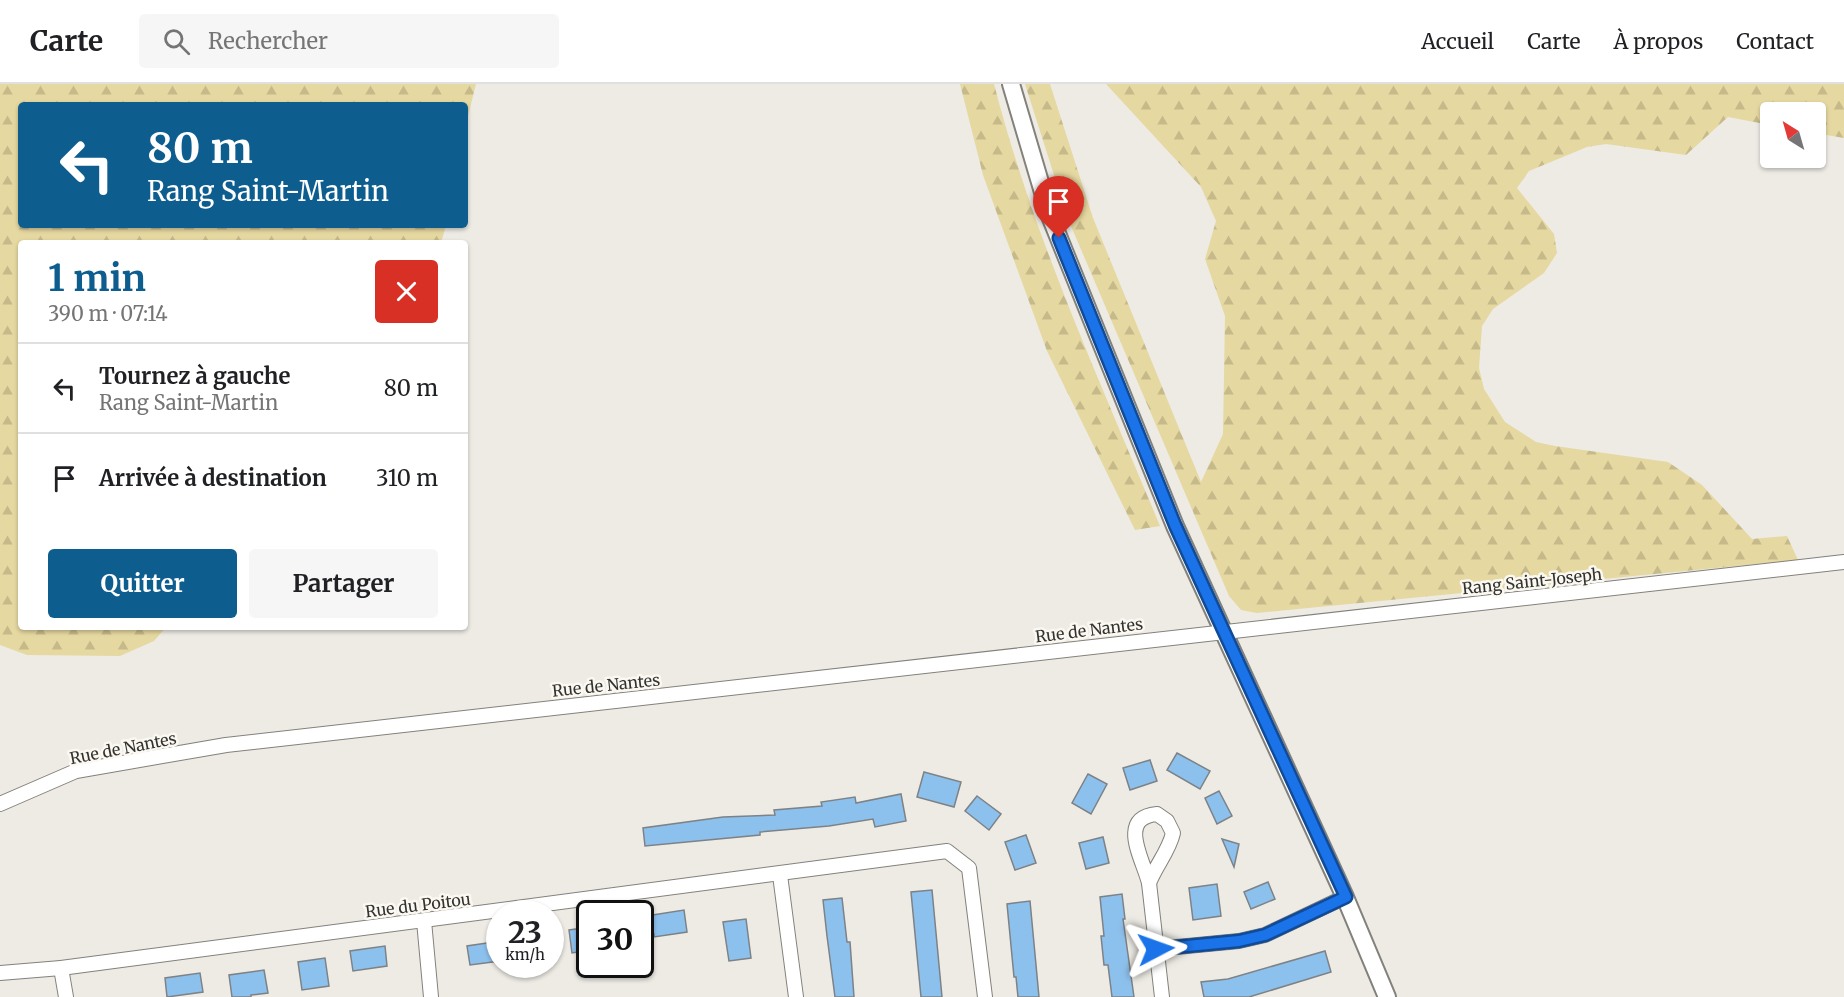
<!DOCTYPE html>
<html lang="fr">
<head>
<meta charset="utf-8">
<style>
	:root { --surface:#fff; --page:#f6f6f6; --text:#202124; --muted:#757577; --line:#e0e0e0; --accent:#0d5d8f }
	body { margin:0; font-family:Merriweather,serif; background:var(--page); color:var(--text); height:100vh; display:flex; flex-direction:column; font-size:22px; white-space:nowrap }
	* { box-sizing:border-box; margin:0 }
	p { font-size:20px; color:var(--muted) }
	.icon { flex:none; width:33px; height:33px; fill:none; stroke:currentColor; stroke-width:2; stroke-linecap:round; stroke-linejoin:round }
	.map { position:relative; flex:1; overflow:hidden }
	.sheet { position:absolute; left:18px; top:156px; width:450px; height:390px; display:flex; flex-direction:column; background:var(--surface); border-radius:6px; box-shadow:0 2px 4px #0004 }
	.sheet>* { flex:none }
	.top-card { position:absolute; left:18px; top:18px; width:450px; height:126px; border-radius:6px; box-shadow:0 2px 4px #0004; background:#0d5d8f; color:#fff; overflow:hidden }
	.needle { width:39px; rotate:323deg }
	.fabs { position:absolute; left:1760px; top:18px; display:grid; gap:12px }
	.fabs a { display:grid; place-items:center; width:66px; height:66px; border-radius:6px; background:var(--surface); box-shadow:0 2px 4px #0004; font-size:30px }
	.speed { position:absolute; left:486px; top:816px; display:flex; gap:12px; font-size:30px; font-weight:700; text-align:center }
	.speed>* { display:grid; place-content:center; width:78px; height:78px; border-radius:50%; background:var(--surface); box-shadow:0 2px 4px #0004; line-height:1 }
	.speed small { font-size:15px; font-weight:400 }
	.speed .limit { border:3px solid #111; border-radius:9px; background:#fff; color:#111 }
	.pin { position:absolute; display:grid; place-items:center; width:51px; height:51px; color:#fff; margin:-62px -26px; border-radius:50% 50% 50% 0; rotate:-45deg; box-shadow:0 0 6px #0007 }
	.pin .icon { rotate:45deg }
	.me { position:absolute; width:66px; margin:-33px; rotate:86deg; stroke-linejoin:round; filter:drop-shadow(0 0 4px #0008) }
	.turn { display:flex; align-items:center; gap:21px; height:126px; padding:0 30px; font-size:27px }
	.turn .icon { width:78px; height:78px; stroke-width:2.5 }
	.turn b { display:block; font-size:42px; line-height:51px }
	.round { display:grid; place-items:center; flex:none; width:63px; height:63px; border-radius:6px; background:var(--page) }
	.summary { display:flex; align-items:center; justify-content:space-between; height:102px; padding:0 30px }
	h1 { font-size:36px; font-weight:700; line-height:45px; color:var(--accent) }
	.button { display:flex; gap:12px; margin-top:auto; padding:12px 30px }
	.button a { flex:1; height:69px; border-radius:6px; background:var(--accent); color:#fff; font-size:24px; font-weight:700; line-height:69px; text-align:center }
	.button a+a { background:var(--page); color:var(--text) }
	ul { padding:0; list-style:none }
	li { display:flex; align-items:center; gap:18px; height:90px; padding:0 30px; border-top:2px solid var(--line) }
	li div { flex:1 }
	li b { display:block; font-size:22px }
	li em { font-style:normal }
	header { display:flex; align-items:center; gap:36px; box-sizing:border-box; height:84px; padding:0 30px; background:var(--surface); border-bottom:2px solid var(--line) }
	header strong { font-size:28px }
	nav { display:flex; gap:33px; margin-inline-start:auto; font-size:21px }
	.search { width:420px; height:54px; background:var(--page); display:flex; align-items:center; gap:15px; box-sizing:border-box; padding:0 21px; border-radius:6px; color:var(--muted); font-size:22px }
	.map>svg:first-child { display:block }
	.forest { fill:url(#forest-firs) }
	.building { fill:#8dc1ed; stroke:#7d8287; stroke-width:1.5 }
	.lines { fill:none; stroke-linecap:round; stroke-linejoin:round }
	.minor-casing { stroke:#83817b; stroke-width:16 }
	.tertiary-casing { stroke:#83817b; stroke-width:20 }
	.minor { stroke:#fff; stroke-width:14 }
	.tertiary { stroke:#fff; stroke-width:16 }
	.route-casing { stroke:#114b97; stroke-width:15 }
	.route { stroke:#1a73e8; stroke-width:10 }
	.labels { text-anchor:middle; stroke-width:5; stroke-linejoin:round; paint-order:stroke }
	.street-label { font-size:16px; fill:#32322f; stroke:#faf8f1 }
</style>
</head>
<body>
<header>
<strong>Carte</strong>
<div class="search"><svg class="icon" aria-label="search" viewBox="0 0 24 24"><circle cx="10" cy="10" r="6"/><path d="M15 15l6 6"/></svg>Rechercher</div>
<nav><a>Accueil</a><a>Carte</a><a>À propos</a><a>Contact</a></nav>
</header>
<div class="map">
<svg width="1844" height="913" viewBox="0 0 1844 913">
	<defs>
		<pattern id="forest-firs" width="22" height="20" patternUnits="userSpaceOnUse" patternTransform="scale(1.5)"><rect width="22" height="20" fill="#e6d8a1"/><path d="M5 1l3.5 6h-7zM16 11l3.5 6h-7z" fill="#c6ba8b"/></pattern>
	</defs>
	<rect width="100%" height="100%" fill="#edebe4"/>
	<g class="forest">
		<polygon points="0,0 476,0 465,44 465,21 21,21 21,141 446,141 441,159 21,159 21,543 166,543 154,557 120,572 27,571 0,561"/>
		<path d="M 960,0 L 994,0 C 1033,152 1100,297 1160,442 L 1135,446 L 1047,267 L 983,91 Z"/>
		<polygon points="1025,0 1050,0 1093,134 1201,398 1223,350 1225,232 1205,175 1216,137 1201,103 1106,0 1844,0 1844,54 1815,49 1815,28 1770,28 1770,41 1728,33 1686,71 1606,60 1587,63 1529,87 1517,104 1554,150 1557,169 1544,189 1493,225 1482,242 1479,284 1484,305 1505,338 1536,358 1555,362 1668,378 1702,401 1752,455 1787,452 1798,476 1257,529 1241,526 1229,512 1068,135"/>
	</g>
	<g class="building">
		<polygon points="1177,669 1210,687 1200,705 1167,686"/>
		<polygon points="1150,676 1157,697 1130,706 1123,684"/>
		<polygon points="924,688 961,698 954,723 917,713"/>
		<polygon points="1088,690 1107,700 1091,730 1072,719"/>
		<polygon points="1219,707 1232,732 1217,740 1205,714"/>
		<polygon points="901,710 906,737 875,743 873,735 829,742 760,748 760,751 645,762 643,744 723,733 775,731 774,726 822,722 821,718 855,713 856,719"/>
		<polygon points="977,712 1001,730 989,746 965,727"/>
		<polygon points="1026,751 1036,779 1015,786 1005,758"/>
		<polygon points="1103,753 1109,779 1086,785 1079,759"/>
		<polygon points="1222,755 1239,760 1234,783"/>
		<polygon points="1268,798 1275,815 1251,825 1244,808"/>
		<polygon points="1217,800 1221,832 1193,836 1189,804"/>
		<polygon points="932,806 942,913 921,913 911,808"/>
		<polygon points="1122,810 1125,835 1123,835 1134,913 1112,913 1108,881 1104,881 1101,852 1104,852 1100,813"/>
		<polygon points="842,814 847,858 850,858 854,913 835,913 827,852 823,816"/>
		<polygon points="1030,817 1039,913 1018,913 1016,893 1014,893 1007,820"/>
		<polygon points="684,826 687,848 654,853 654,850 640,852 640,833"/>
		<polygon points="746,835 751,874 729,877 723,838"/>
		<polygon points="590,843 590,866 572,869 569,846"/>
		<polygon points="500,857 500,877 470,881 467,862"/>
		<polygon points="385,862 387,882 353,887 350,867"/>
		<polygon points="1325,867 1331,888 1249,913 1204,913 1201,898 1228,895"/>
		<polygon points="325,874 329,902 302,906 298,878"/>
		<polygon points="264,886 268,909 251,911 251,913 232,913 229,891"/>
		<polygon points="200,889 203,908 167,913 165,894"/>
	</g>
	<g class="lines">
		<defs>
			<g id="minor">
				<polyline points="0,720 76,687 226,661 1844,478"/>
				<path d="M 1157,730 L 1167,737 L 1173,749 C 1169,767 1156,781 1149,799 C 1143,775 1117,734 1157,730 Z"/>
				<polyline points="780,791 796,913"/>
				<polyline points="1149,799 1162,913"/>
				<polyline points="424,837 431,913"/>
				<polyline points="1156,865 1239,857 1265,851 1345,813"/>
				<polyline points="61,884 66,913"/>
				<polyline points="0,889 61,884 947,767 969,784 985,913"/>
			</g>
			<polyline id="tertiary" points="1011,0 1050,132 1175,442 1345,813 1387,913"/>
		</defs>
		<use href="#minor" class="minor-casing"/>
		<use href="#tertiary" class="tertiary-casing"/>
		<use href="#minor" class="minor"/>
		<use href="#tertiary" class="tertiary"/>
	</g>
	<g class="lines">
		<defs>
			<polyline id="route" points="1059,154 1175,441 1346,813 1265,851 1239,857 1156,865"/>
		</defs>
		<use href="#route" class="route-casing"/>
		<use href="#route" class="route"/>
	</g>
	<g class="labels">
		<g class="street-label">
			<text transform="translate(1532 497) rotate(-6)" y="6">Rang Saint-Joseph</text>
			<text transform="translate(1089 546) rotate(-7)" y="6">Rue de Nantes</text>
			<text transform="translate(606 601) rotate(-6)" y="6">Rue de Nantes</text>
			<text transform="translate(123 664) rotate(-11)" y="6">Rue de Nantes</text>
			<text transform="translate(418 821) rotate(-7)" y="6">Rue du Poitou</text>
		</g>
	</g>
</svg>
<div class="fabs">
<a><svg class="needle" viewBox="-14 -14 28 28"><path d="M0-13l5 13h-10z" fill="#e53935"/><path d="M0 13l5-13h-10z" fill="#757577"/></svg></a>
</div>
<div class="speed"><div>23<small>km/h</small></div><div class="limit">30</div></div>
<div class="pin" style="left:1059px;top:154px;background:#d93025"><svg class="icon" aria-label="arrive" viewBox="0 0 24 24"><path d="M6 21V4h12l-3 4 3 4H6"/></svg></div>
<svg class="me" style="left:1156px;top:865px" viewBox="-20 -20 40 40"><path d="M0-17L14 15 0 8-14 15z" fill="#1a73e8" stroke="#fff" stroke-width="4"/></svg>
<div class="top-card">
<div class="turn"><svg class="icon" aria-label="left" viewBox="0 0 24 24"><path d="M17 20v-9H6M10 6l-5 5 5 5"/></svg><div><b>80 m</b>Rang Saint-Martin</div></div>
</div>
<section class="sheet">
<div class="summary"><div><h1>1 min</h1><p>390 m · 07:14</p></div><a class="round" style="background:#d93025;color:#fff"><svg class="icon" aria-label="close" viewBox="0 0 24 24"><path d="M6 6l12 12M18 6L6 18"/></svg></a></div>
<ul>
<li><svg class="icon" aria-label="left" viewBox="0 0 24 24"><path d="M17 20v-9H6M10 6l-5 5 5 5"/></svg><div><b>Tournez à gauche</b><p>Rang Saint-Martin</p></div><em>80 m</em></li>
<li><svg class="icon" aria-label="arrive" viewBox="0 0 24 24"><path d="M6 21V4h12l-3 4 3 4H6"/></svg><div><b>Arrivée à destination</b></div><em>310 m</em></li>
</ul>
<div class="button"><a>Quitter</a><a>Partager</a></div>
</section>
</div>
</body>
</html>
